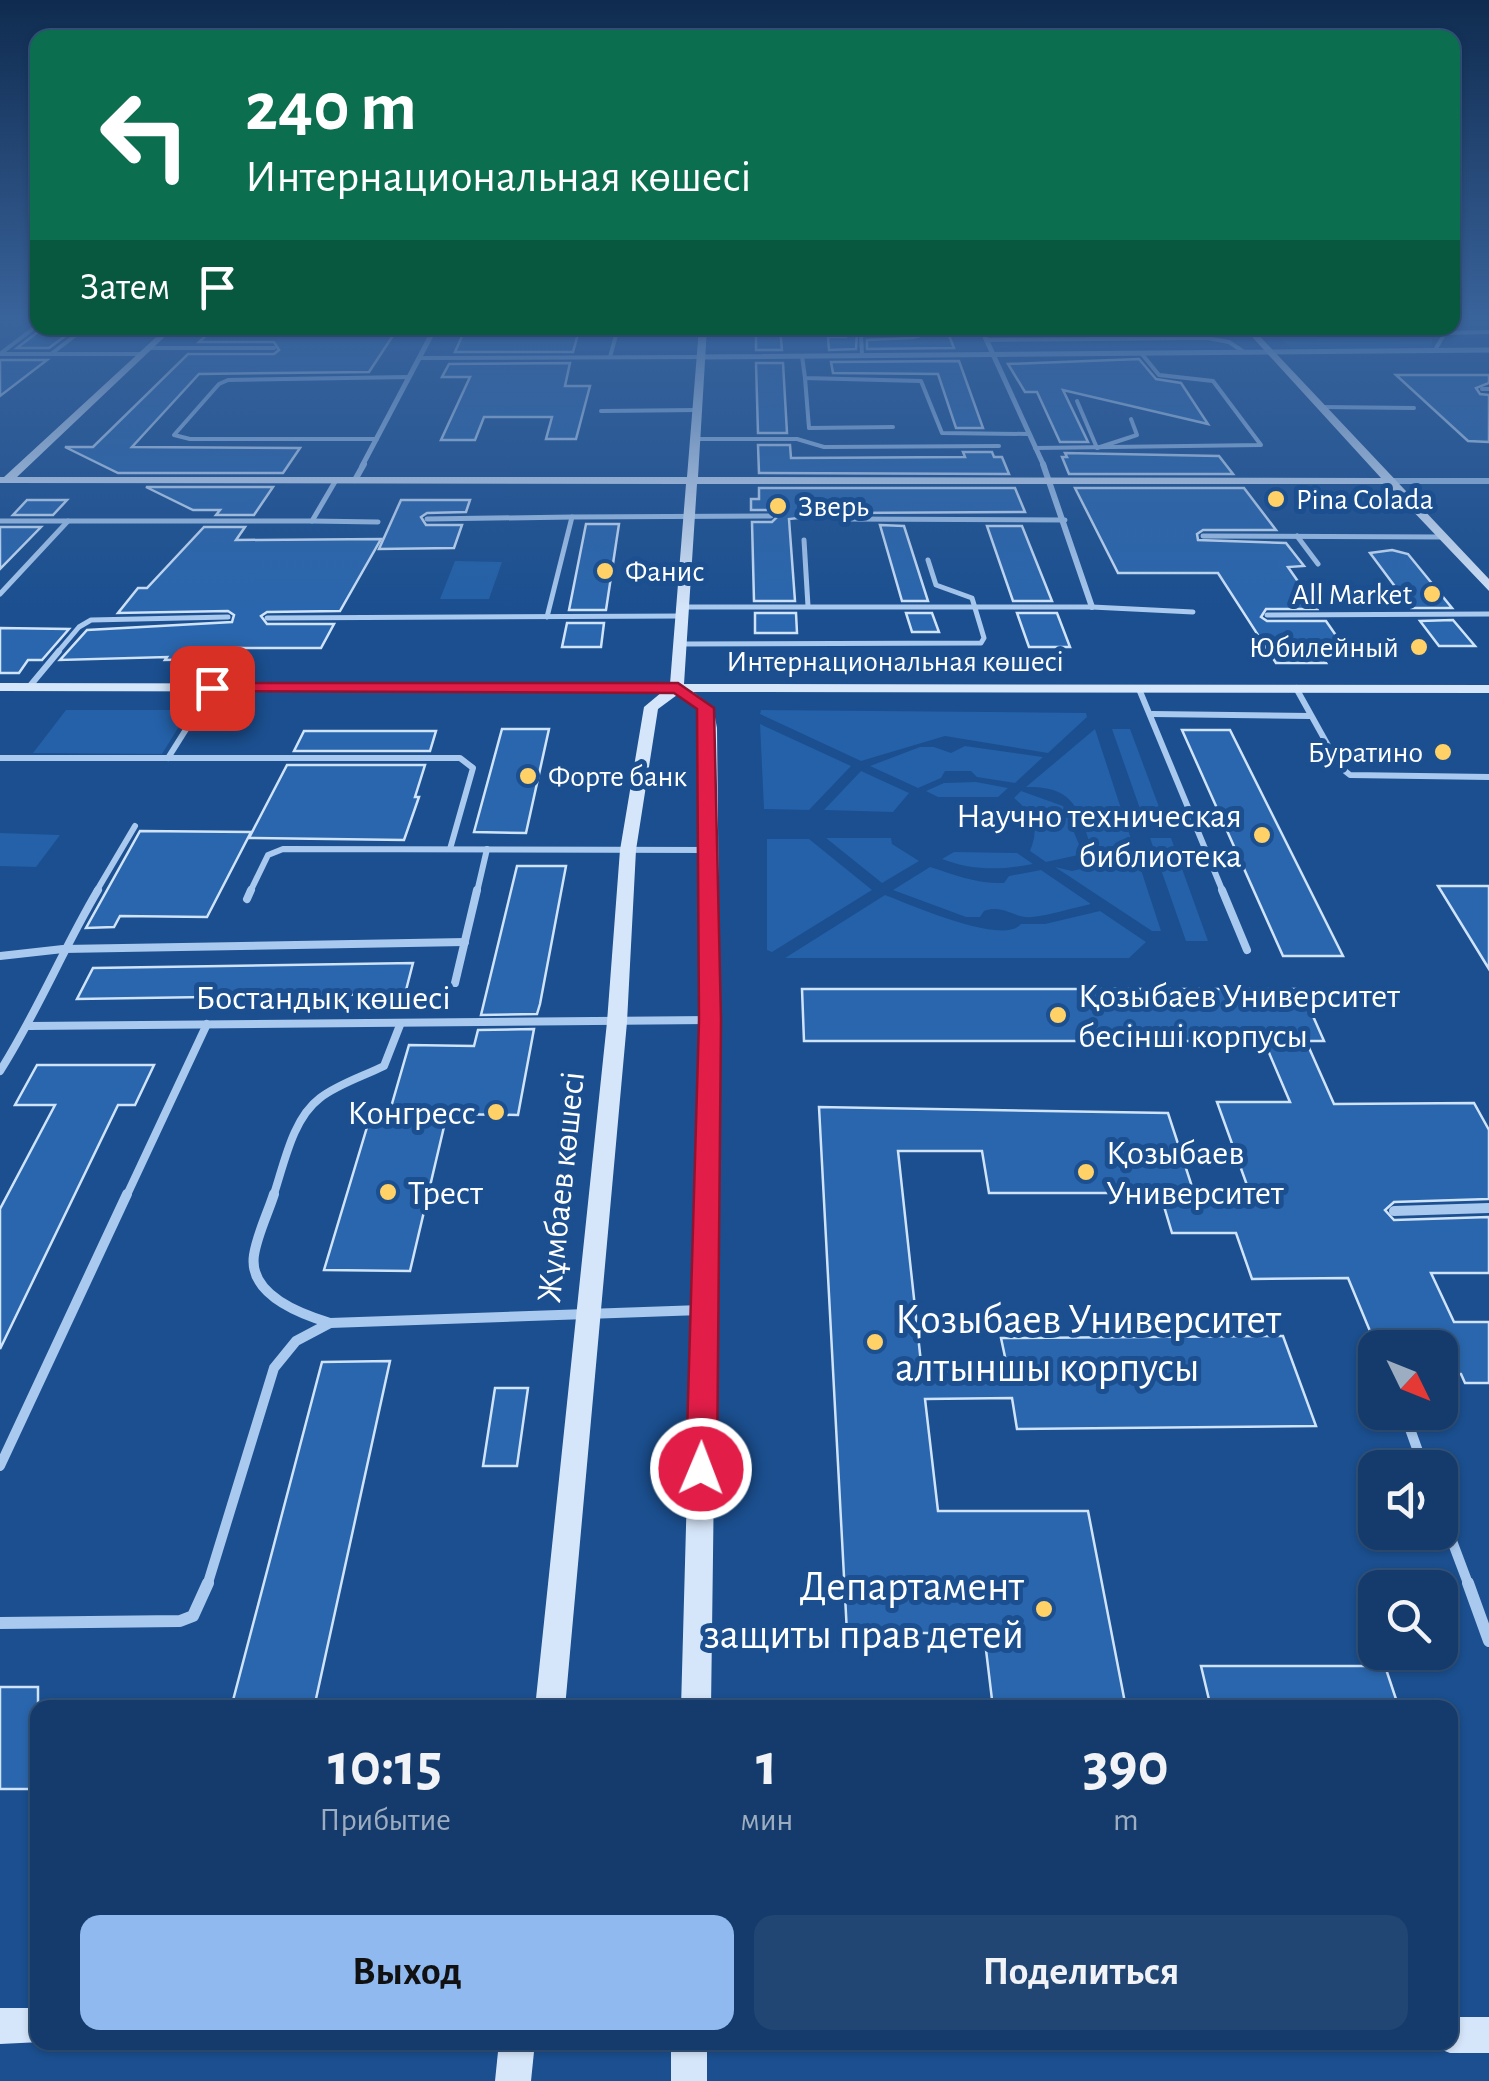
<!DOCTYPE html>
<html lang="ru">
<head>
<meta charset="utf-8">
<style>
	:root { --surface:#143b6b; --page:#214673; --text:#f1f3f6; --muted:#9dadc1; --line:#33557e; --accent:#90b9f0 }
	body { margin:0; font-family:"Alegreya Sans",sans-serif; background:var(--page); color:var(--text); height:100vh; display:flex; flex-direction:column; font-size:38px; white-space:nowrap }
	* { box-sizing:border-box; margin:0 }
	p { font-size:32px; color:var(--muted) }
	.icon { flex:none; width:55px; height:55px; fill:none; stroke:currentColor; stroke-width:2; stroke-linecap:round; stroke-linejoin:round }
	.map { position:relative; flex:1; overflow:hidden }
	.sheet { position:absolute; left:30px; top:1700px; width:1428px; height:350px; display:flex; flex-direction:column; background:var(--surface); border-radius:20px; box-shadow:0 2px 8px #0004,0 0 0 2px var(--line) }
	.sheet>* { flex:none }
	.banner { position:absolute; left:30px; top:30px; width:1430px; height:305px; border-radius:20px; box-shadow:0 2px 8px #0004,0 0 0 2px var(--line); background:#0b6e4f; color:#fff; overflow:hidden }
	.needle { width:65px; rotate:133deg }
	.fabs { position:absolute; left:1358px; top:1330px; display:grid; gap:20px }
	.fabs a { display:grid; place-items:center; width:100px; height:100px; border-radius:20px; background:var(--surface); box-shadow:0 2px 8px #0004,0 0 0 2px var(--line); font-size:50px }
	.pin { position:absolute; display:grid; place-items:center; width:85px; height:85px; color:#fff; margin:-42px; border-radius:20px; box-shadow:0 5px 15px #0006 }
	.me { position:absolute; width:110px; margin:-55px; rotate:1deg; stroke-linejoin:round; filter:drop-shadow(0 0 8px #0008) }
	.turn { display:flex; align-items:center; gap:35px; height:210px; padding:0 50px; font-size:45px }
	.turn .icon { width:130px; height:130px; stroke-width:2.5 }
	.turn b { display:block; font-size:70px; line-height:85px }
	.then { display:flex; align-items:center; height:95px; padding:0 50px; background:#0003; gap:20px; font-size:38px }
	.eta { display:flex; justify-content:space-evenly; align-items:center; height:170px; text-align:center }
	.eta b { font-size:60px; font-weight:700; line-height:70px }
	.cta { display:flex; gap:20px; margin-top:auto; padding:20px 50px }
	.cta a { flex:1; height:115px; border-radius:20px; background:var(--accent); color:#111; font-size:40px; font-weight:700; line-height:115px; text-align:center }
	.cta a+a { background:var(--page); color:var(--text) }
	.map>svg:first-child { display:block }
	.green { fill:#2461a8 }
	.building { fill:#2a66ad; stroke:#cfe3fa; stroke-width:2.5 }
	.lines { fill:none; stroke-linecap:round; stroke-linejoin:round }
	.lane-far5 { stroke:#a9c9ee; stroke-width:4 }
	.lane-far4 { stroke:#a9c9ee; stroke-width:5 }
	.lane-far3 { stroke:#a9c9ee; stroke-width:6 }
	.lane-far2 { stroke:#a9c9ee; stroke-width:8 }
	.lane-far1 { stroke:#a9c9ee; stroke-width:10 }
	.lane { stroke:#a9c9ee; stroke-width:12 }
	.street-far1 { stroke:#a9c9ee; stroke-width:5 }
	.street { stroke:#a9c9ee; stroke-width:6 }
	.secondary { fill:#d6e6fa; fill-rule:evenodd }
	.route { fill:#e11d48; stroke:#92132f; stroke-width:2.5 }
	.poi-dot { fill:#ffd166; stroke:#1b4f8f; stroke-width:4 }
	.labels { text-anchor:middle; stroke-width:10; stroke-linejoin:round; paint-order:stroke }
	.far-poi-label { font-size:30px; fill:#fff; stroke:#1b4f8f; text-anchor:start }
	.far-street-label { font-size:30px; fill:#fff; stroke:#1b4f8f }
	.poi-label { font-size:35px; fill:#fff; stroke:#1b4f8f; text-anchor:start }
	.street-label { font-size:35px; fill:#fff; stroke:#1b4f8f }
	.near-poi-label { font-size:42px; fill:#fff; stroke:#1b4f8f; text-anchor:start }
</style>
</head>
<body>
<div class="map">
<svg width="1489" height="2081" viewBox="0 0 1489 2081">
	<rect width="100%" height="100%" fill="#1b4f8f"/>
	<g class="green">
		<polygon points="1395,328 1423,328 1433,335 1431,348 1293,350 1274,332 1310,332 1316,338 1406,338"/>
		<polygon points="455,561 502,562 489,599 440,599"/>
		<polygon points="66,710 189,710 162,754 33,753"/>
		<polygon points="761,710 1086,713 1087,717 1048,753 945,736 861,761 760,714"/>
		<polygon points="760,724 851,766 809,810 764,809"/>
		<path d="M 1095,729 L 1161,931 L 1152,931 L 1055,867 L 1072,871 L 1089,867 L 1095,858 C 1079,814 1079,786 1026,787 Z"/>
		<polygon points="1112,729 1130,729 1165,823 1145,823"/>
		<polygon points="965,746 1043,757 1015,783 977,777 971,771 945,771 941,778 918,788 870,766 920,747 934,747 951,753"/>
		<polygon points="861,771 909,793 893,812 824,810"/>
		<polygon points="976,782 1008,788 998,797 938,797 926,791 944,783"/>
		<path d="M 1021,791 L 1063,806 L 1083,854 L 1046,862 L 1030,851 C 1040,827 1033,814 1014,798 Z"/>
		<polygon points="0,833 60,835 36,867 0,866"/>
		<polygon points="826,838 891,838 892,844 919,861 882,883"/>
		<polygon points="1150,838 1171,838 1208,941 1186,941"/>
		<polygon points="767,839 809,839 872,890 772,952 767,950"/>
		<path d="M 954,852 L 1017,853 L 1033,864 C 1001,870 973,871 942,859 Z"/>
		<path d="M 930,867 C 955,875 978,884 1004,883 L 1009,876 L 1041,870 L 1091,904 C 1072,908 1052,915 1032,917 C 1014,919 1004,904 984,911 L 980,917 L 966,917 L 893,890 Z"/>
		<path d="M 885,895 C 912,905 1003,946 1021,924 L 1045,924 L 1100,911 L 1146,942 L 1129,958 L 785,958 Z"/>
	</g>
	<g class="building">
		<polygon points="43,328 76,328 49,348 17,348"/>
		<polygon points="214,328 398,328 369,372 199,374 132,447 300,448 283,473 118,473 65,447 93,447 188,354 274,354 279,350 274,342 199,342"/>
		<polygon points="756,328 780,328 782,350 756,350"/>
		<polygon points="845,328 871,328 871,329 857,332 856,349 829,350 828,337 846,337"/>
		<polygon points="922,328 946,328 954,348 867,349 867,340 912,338 924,335"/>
		<polygon points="463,334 578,334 573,352 455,352"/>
		<polygon points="1139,359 1156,379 1181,383 1208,424 1063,390 1088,442 1060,442 1037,392 1025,392 1008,364"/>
		<polygon points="0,360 47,360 0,396"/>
		<polygon points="959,361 983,428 956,428 938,374 833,373 831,362"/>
		<polygon points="570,363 565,386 590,386 576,439 546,439 552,417 484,417 475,440 441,440 470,377 442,377 449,364"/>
		<polygon points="756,363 783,363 787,433 758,433"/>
		<polygon points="1396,375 1489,375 1489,383 1476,388 1480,394 1489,395 1489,442 1468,441"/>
		<polygon points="758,445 790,445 791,458 965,457 963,452 992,452 994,457 1002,457 1009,474 759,473"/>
		<polygon points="1065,453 1219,456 1233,474 1069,474 1062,457 1067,457"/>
		<polygon points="146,487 273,487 254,515 216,515 220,510 193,510"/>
		<polygon points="759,488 1015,488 1025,512 844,513 789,519 795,601 754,601 752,522 772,522 777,517 773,510 751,510 751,499 759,499"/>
		<polygon points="1075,488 1244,488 1276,530 1203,530 1197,534 1198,540 1286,543 1304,566 1288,567 1317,609 1266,609 1261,617 1267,621 1326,621 1344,647 1316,647 1326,663 1276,663 1218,573 1118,573"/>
		<polygon points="27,500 67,500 53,515 13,515"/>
		<polygon points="401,500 470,500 466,512 427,513 421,517 426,525 462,525 454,548 379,549"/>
		<polygon points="586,524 619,524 606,610 569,610"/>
		<polygon points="880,525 904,526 928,601 902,601"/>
		<polygon points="987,526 1022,526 1052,601 1013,601"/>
		<polygon points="0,527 41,527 0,569"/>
		<polygon points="204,527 245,527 236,540 381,539 340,611 267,612 261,616 267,624 334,624 321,648 212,648 206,659 165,660 167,657 60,660 87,630 232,622 234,615 228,611 118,613 138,588 147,588"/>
		<polygon points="1392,550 1408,554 1452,608 1411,608 1370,553"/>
		<polygon points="755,613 796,613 797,633 755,633"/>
		<polygon points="906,613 932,613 939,632 912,632"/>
		<polygon points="1017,613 1057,613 1070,647 1029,647"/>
		<polygon points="1453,620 1475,646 1439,646 1420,621"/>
		<polygon points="567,623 604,623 601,647 562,647"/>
		<polygon points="0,628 69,629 42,660 28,660 19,673 0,673"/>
		<polygon points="502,729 549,729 526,833 474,832"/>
		<polygon points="1182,730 1230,730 1343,956 1283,956"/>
		<polygon points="304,731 436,731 430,751 294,751"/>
		<polygon points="287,765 425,765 415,797 419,797 404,840 249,838"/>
		<polygon points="140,831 251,832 207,917 120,916 114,927 86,928"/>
		<polygon points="517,866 566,866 540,1004 537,1014 481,1015"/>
		<polygon points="1438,886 1489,886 1489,969"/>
		<polygon points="413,963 405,994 77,999 93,968"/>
		<polygon points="802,989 1301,989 1324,1041 1306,1041 1334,1104 1474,1103 1489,1130 1489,1199 1394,1202 1385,1210 1394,1220 1489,1217 1489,1273 1431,1273 1454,1322 1489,1322 1489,1383 1465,1383 1461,1374 1440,1374 1440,1348 1377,1348 1348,1278 1252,1279 1236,1233 1172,1233 1160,1193 989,1193 982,1151 898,1151 922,1372 1008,1371 1001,1338 1283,1336 1316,1426 1017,1429 1012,1398 925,1399 938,1511 1088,1511 1126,1708 993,1708 984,1633 847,1633 819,1107 1168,1113 1196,1199 1252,1199 1217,1102 1290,1102 1264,1041 804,1041"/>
		<polygon points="534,1029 518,1115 447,1114 410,1271 324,1270 371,1114 389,1114 409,1045 474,1046 478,1030"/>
		<polygon points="37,1065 154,1065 135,1105 118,1105 0,1349 0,1209 55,1105 15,1105"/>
		<polygon points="390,1361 314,1708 231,1708 322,1362"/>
		<polygon points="495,1388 528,1388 517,1466 483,1466"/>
		<polygon points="1201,1666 1385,1666 1399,1708 1211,1708"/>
		<rect x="0" y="1687" width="38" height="102"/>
	</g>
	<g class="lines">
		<g class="lane-far5">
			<polyline points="834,328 834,332"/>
			<polyline points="986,340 1207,338 1229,342 1244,352"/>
			<polyline points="148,348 274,348"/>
			<polyline points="1435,350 1445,333 1489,332"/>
			<polyline points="0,354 141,354"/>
			<polyline points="0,354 38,325"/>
			<polyline points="51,354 85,328"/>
			<polyline points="862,355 861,335 911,333 914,328"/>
			<polyline points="802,356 805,378 921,381 942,433 1028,434"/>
			<polyline points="610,357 618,328"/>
			<polyline points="419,358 701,357"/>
			<polyline points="805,378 809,428 893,427"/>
			<polyline points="1482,389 1489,389"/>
			<polyline points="1077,401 1097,448 1137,435 1131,419"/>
			<polyline points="1322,407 1414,408"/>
			<polyline points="601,411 698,410"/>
			<polyline points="377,439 190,439 174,435 219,384 228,380 409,377"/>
			<polyline points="696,439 797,439 824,447 999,446"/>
			<polyline points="1035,448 1261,445 1213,381 1159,375 1141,353"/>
		</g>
		<g class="lane-far4">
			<polyline points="427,519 572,517"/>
			<polyline points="844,519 1065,520"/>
			<polyline points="0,521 68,521"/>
			<polyline points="312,521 378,522"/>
			<polyline points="1203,536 1443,537"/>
			<polyline points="1297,536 1318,564"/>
			<polyline points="804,540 808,606"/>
			<polyline points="0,594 68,521 312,521 336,480"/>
			<polyline points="685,607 1092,607 1193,612"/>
			<polyline points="1267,615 1489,614"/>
			<polyline points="547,617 572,517 771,516"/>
			<polyline points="267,618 684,616"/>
			<polyline points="682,644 981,643 984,638 972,598 936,585 928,560"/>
			<polyline points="57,653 79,627 91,620 228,617"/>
		</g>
		<g class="lane-far3">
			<polyline points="29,687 59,651"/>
			<polyline points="1296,688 1340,767 1350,775 1489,777"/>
			<polyline points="1139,689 1223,892"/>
			<polyline points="1152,714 1310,716"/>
			<polyline points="0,758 460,758 473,768 450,849"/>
			<polyline points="168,758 212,688"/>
			<polyline points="96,892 135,826"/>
			<polyline points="250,892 268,855 283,849 708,850"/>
			<polyline points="477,892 487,849"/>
		</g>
		<g class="lane-far2">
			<polyline points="1222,890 1247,950"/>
			<polyline points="247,899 251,890"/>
			<polyline points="0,956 63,949 465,942"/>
			<polyline points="455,983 477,890"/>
			<polyline points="29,1026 710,1020"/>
			<path d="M 0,1071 C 37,1013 63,949 98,890"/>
			<polyline points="126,1197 207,1024"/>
			<path d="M 273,1197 C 284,1165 292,1119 320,1098 C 338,1084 364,1076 384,1066 L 400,1025"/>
		</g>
		<g class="lane-far1">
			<path d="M 274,1194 C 268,1213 257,1235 254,1255 C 248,1295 300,1314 330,1323 L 701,1310"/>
			<polyline points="1394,1211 1489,1208"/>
			<polyline points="1405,1415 1424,1468"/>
			<polyline points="0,1466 127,1194"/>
			<polyline points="1440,1509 1469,1586"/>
			<polyline points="207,1586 274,1368 296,1341 330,1323"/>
		</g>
		<g class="lane">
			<polyline points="1468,1583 1489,1641"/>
			<polyline points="0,1623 180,1621 193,1616 208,1583"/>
		</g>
		<g class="street-far1">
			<polyline points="981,328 1044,466"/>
			<polyline points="701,357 1489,350"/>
			<polyline points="362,466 435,328"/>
		</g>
		<g class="street">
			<polyline points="1043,464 1092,607"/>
			<polyline points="355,480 364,464"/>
			<polyline points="1391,481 1489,481"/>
		</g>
		<g class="secondary">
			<polygon points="166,328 174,328 17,477 687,477 699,328 707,328 698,477 1381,478 1244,328 1252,328 1489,579 1489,591 1387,484 697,484 684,684 1489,685 1489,693 693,692 713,707 717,728 720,1020 711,1708 681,1708 700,1020 701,728 699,709 677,695 658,709 636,850 627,1022 565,1708 535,1708 607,1022 620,850 644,707 662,692 0,691 0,683 670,684 686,484 0,483 0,477 4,477"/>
			<polygon points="0,2008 38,2008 38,2042 41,2042 0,2044"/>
			<polygon points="1450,2017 1489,2017 1489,2053 1450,2053 1437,2048 1435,2042 1450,2042"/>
			<polygon points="499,2042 535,2042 531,2081 495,2081"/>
			<rect x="671" y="2042" width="36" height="39"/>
		</g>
	</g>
	<linearGradient id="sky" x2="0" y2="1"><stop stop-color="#0f2b4f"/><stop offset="0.52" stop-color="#39639b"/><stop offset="1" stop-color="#39639b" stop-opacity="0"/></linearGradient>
	<rect width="1489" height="610" fill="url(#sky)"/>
	<polygon class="route" points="212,683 678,683 714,708 721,1020 717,1469 712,1479 701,1483 690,1479 686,1469 699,1020 697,709 674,693 206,691 204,688"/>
	<g class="poi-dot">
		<circle cx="1276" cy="499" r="10"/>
		<circle cx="778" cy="506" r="10"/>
		<circle cx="605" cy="571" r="10"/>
		<circle cx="1432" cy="594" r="10"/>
		<circle cx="1419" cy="647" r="10"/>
		<circle cx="1443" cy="752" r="10"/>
		<circle cx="528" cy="776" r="10"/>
		<circle cx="1262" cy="835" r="10"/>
		<circle cx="1058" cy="1015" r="10"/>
		<circle cx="496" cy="1112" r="10"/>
		<circle cx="1086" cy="1172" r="10"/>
		<circle cx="388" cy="1192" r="10"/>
		<circle cx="875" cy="1342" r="10"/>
		<circle cx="1044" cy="1609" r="10"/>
	</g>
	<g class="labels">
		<g class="far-poi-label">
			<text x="1296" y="509">Pina Colada</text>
			<text x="798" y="516">Зверь</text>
			<text x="625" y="581">Фанис</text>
			<text x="1412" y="604" text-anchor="end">All Market</text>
			<text x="1399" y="657" text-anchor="end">Юбилейный</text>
			<text x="1423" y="762" text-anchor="end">Буратино</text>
			<text x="548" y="786">Форте банк</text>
		</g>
		<g class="far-street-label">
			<text x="895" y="671">Интернациональная көшесі</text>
		</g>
		<g class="poi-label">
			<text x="1242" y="827" text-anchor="end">Научно техническая<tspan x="1242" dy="40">библиотека</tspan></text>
			<text x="1078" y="1007">Қозыбаев Университет<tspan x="1078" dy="40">бесінші корпусы</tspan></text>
			<text x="476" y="1124" text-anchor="end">Конгресс</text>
			<text x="1106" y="1164">Қозыбаев<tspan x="1106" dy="40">Университет</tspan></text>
			<text x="408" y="1204">Трест</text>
		</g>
		<g class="street-label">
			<text x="323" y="1009">Бостандық көшесі</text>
			<text transform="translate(560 1187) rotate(-84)" y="12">Жұмбаев көшесі</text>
		</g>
		<g class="near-poi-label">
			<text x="895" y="1333">Қозыбаев Университет<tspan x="895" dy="48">алтыншы корпусы</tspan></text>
			<text x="1024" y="1600" text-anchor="end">Департамент<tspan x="1024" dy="48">защиты прав детей</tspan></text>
		</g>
	</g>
</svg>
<div class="fabs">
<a><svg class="needle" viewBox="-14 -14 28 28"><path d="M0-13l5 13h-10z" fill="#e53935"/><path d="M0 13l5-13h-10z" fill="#9dadc1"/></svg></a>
<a><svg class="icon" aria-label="sound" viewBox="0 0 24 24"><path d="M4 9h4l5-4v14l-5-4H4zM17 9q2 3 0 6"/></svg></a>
<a><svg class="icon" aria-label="search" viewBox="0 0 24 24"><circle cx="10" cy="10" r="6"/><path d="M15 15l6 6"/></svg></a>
</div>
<div class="pin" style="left:212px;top:688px;background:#d93025"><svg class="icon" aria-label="arrive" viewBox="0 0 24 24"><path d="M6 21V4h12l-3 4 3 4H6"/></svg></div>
<svg class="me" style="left:701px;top:1469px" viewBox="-20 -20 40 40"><circle r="17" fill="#e11d48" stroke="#fff" stroke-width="3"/><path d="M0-11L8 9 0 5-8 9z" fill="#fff"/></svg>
<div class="banner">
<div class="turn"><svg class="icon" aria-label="left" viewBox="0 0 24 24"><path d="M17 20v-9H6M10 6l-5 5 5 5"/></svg><div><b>240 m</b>Интернациональная көшесі</div></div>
<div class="then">Затем<svg class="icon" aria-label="arrive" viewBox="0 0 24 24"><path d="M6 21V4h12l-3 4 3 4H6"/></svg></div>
</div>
<section class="sheet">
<div class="eta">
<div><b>10:15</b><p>Прибытие</p></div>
<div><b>1</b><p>мин</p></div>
<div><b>390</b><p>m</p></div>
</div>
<div class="cta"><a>Выход</a><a>Поделиться</a></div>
</section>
</div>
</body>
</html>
